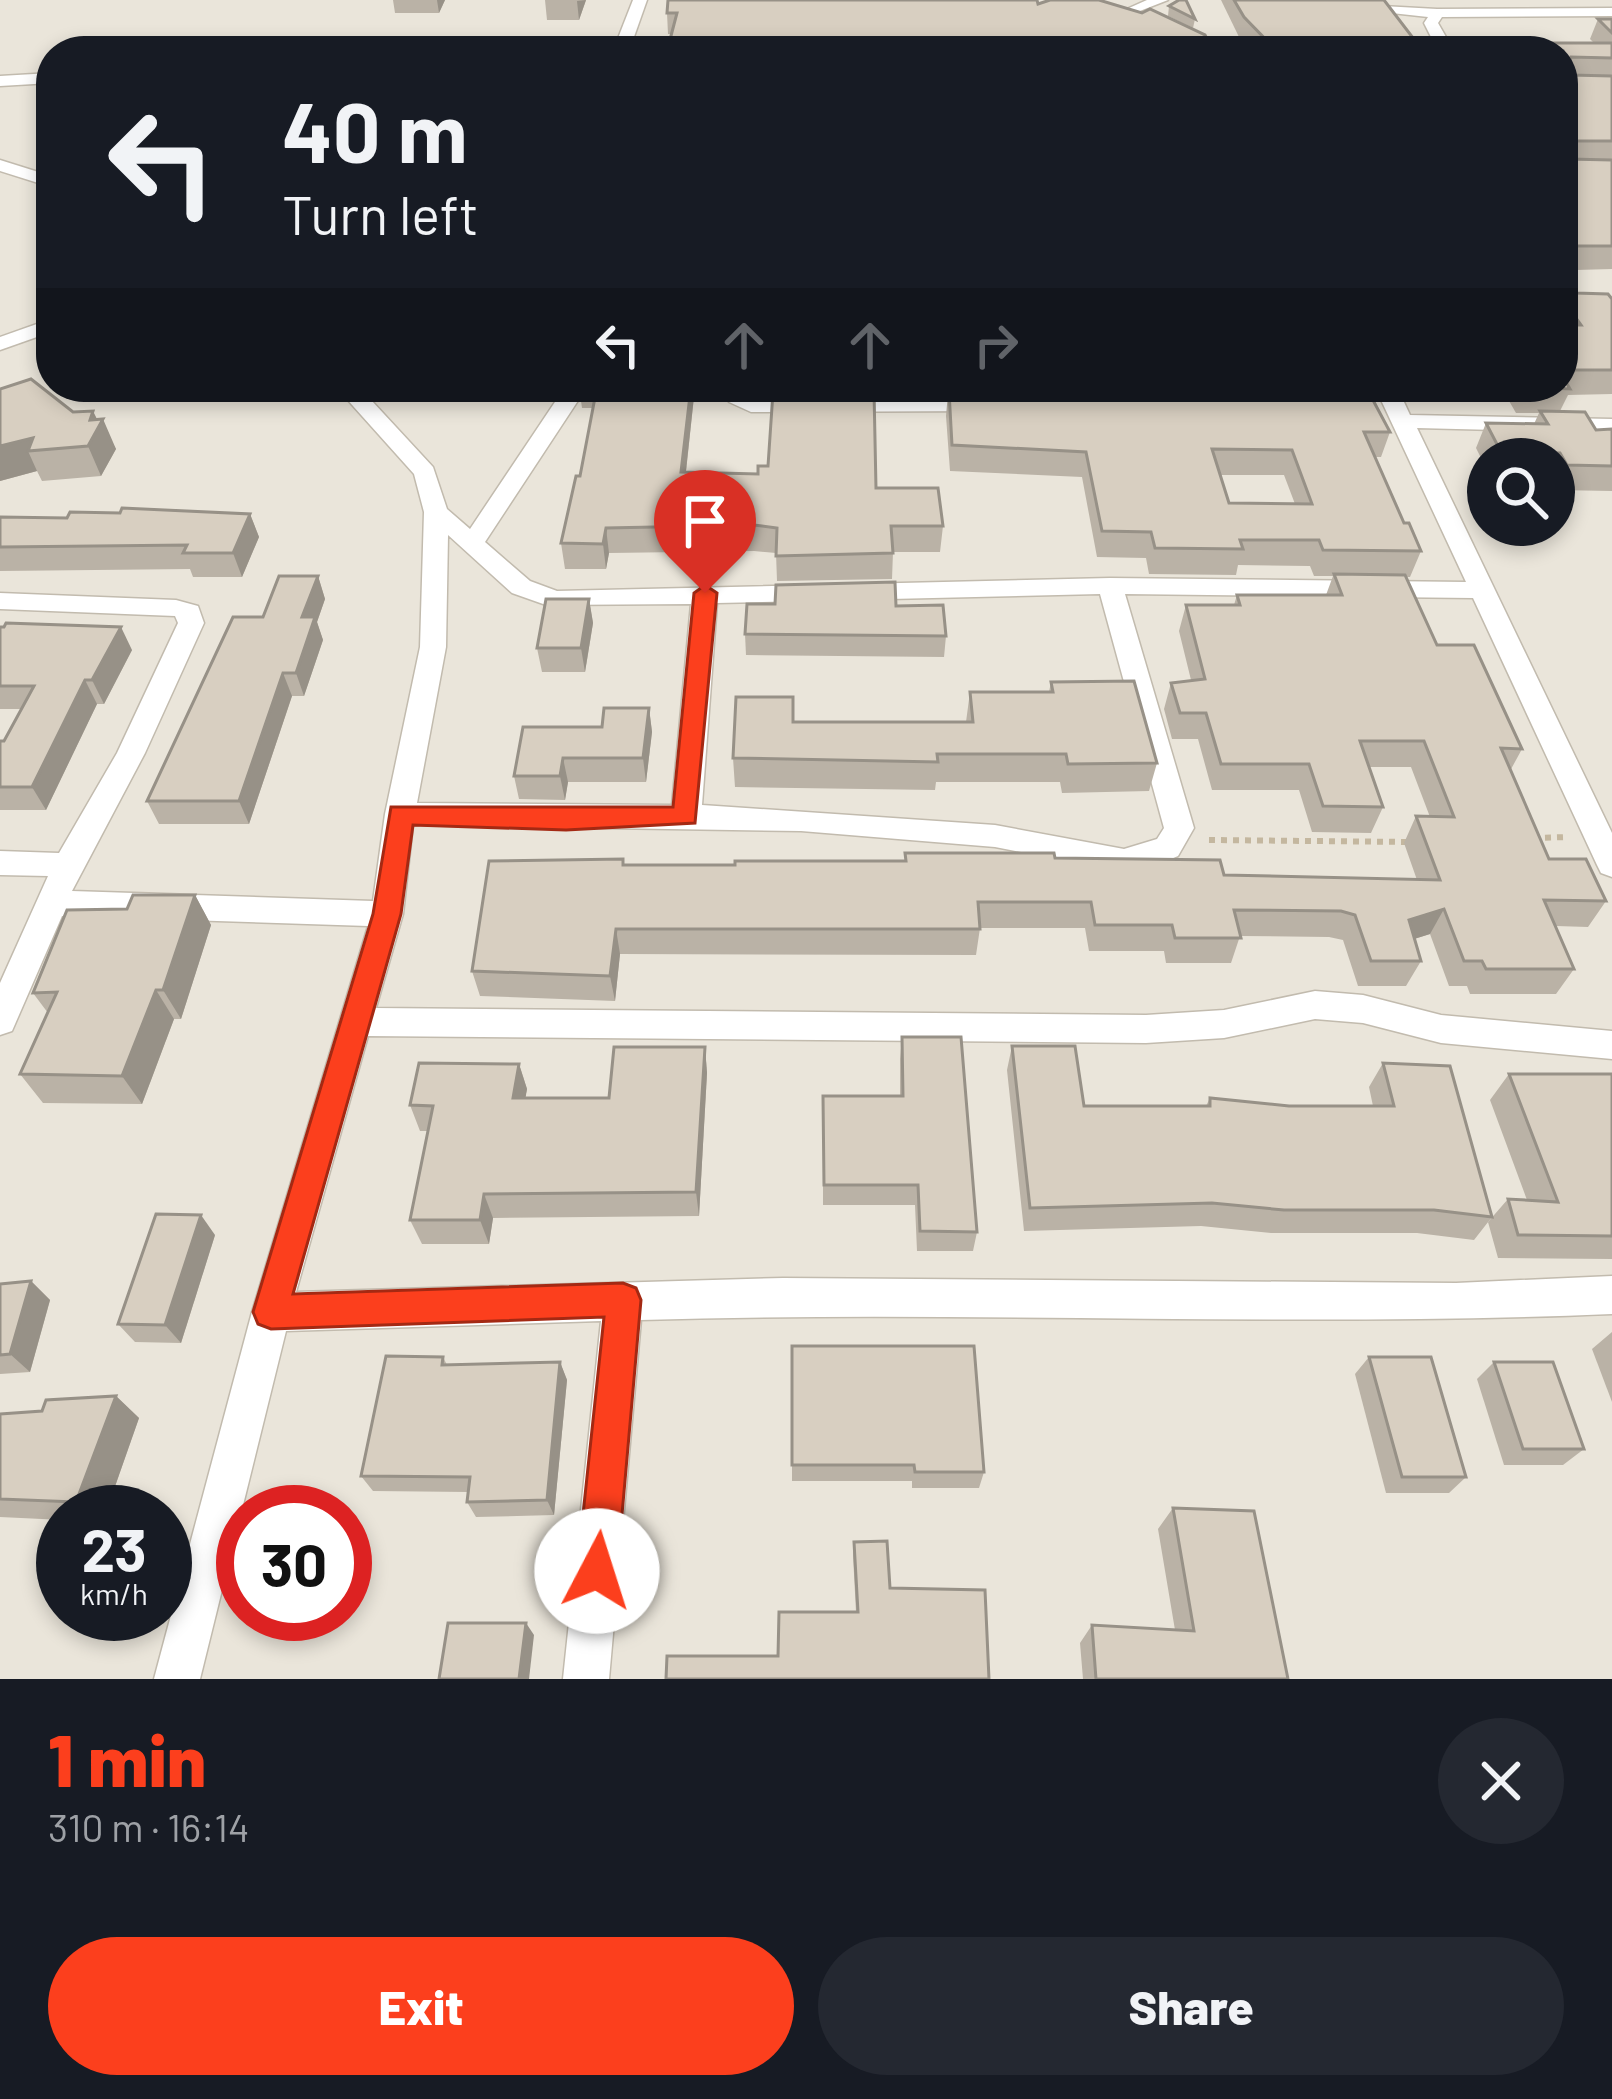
<!DOCTYPE html>
<html lang="en">
<head>
<meta charset="utf-8">
<style>
	:root { --surface:#171b24; --page:#242831; --text:#f1f3f6; --muted:#9ea1a6; --accent:#fc3f1d }
	body { margin:0; font-family:Barlow,sans-serif; background:var(--page); color:var(--text); height:100vh; display:flex; flex-direction:column; font-size:45px; white-space:nowrap }
	* { box-sizing:border-box; margin:0 }
	p { font-size:39px; color:var(--muted) }
	.icon { flex:none; width:66px; height:66px; fill:none; stroke:currentColor; stroke-width:2; stroke-linecap:round; stroke-linejoin:round }
	.map { position:relative; height:1679px; overflow:hidden }
	.sheet { display:flex; flex-direction:column; background:var(--surface); flex:1 }
	.sheet>* { flex:none }
	.top-card { position:absolute; left:36px; top:36px; width:1542px; height:366px; border-radius:48px; box-shadow:0 6px 18px #0003; background:#171b24; color:var(--text); overflow:hidden }
	.tools { position:absolute; left:1467px; top:438px; display:grid; gap:24px }
	.tools a { display:grid; place-items:center; width:108px; height:108px; border-radius:50%; background:var(--surface); box-shadow:0 6px 18px #0003; font-size:60px }
	.speed { position:absolute; left:36px; top:1485px; display:flex; gap:24px; font-size:60px; font-weight:700; text-align:center }
	.speed>* { display:grid; place-content:center; width:156px; height:156px; border-radius:50%; background:var(--surface); box-shadow:0 6px 18px #0003; line-height:1 }
	.speed small { font-size:30px; font-weight:400 }
	.speed .limit { border:18px solid #d22; background:#fff; color:#111 }
	.pin { position:absolute; display:grid; place-items:center; width:102px; height:102px; color:#fff; margin:-123px -51px; border-radius:50% 50% 50% 0; rotate:-45deg; box-shadow:0 0 12px #0007 }
	.pin .icon { rotate:45deg }
	.me { position:absolute; width:132px; margin:-66px; rotate:5deg; stroke-linejoin:round; filter:drop-shadow(0 0 9px #0008) }
	.turn { display:flex; align-items:center; gap:42px; height:252px; padding:0 48px; font-size:54px }
	.turn .icon { width:156px; height:156px; stroke-width:2.5 }
	.turn b { display:block; font-size:84px; line-height:102px }
	.lanes { display:flex; align-items:center; height:114px; padding:0 48px; background:#0003; justify-content:center; gap:60px; direction:ltr }
	.lanes .off { opacity:.35 }
	.round { display:grid; place-items:center; flex:none; width:126px; height:126px; border-radius:63px; background:var(--page) }
	.head { display:flex; align-items:center; justify-content:space-between; height:204px; padding:0 48px }
	h1 { font-size:72px; font-weight:800; line-height:90px; color:var(--accent) }
	.button { display:flex; gap:24px; margin-top:auto; padding:24px 48px }
	.button a { flex:1; height:138px; border-radius:72px; background:var(--accent); color:#fff; font-size:48px; font-weight:800; line-height:138px; text-align:center }
	.button a+a { background:var(--page); color:var(--text) }
	.map>svg:first-child { display:block }
	.residential { fill:#eae5da; fill-rule:evenodd }
	.lines { fill:none; stroke-linecap:round; stroke-linejoin:round }
	.minor-casing { stroke:#c2bbae; stroke-width:3 }
	.path { stroke:#c4b79f; stroke-width:6; stroke-dasharray:6 6; stroke-linecap:butt }
	.minor { fill:#fff; fill-rule:evenodd }
	.wall { fill:#bab2a6; fill-rule:evenodd }
	.shaded-wall { fill:#979187 }
	.building { fill:#d8cfc1; stroke:#979187; stroke-width:3; fill-rule:evenodd }
	.route { fill:#fc3f1d; stroke:#a42913; stroke-width:3 }
</style>
</head>
<body>
<div class="map">
<svg width="1612" height="1679" viewBox="0 0 1612 1679">
	<rect width="100%" height="100%" fill="#f6f3ec"/>
	<path class="residential" d="M 0,0 L 1612,0 L 1612,1679 L 0,1679 ZM 51,51 L 1563,51 L 1563,387 L 51,387 ZM 1488,459 L 1554,459 L 1554,525 L 1488,525 ZM 63,1512 L 165,1512 L 165,1614 L 63,1614 ZM 243,1512 L 345,1512 L 345,1614 L 243,1614 Z"/>
	<g class="lines">
		<defs>
			<g id="minor">
				<polygon points="633,0 647,0 629,51 613,51"/>
				<polygon points="1147,0 1168,0 1127,16 1120,12"/>
				<polygon points="1273,0 1437,9 1612,8 1612,16 1442,17 1438,23 1454,51 1438,51 1424,23 1428,17"/>
				<polygon points="51,73 51,83 0,86 0,76"/>
				<polygon points="0,160 51,176 51,187 0,171"/>
				<polygon points="51,319 51,332 0,350 0,337"/>
				<path d="M 336,387 L 359,387 L 433,467 L 447,509 L 470,529 L 565,387 L 587,387 L 485,542 L 530,581 L 557,591 L 1110,578 L 1466,582 L 1375,387 L 1397,387 L 1410,415 L 1612,419 L 1612,433 L 1417,428 L 1612,833 L 1612,877 L 1601,873 L 1597,865 L 1473,598 L 1125,594 L 1194,828 L 1178,856 L 1148,869 L 1124,872 L 995,847 L 801,831 L 413,825 L 403,914 L 376,1008 L 1146,1015 L 1224,1010 L 1315,991 L 1363,995 L 1441,1015 L 1612,1031 L 1612,1059 L 1441,1043 L 1363,1023 L 1315,1019 L 1224,1038 L 1146,1043 L 368,1036 L 296,1292 L 783,1278 L 1456,1283 L 1612,1276 L 1612,1314 C 1288,1328 964,1310 641,1320 L 609,1679 L 563,1679 L 601,1321 L 286,1331 L 200,1679 L 154,1679 L 252,1312 L 368,926 L 62,916 L 12,1031 L 0,1035 L 0,983 L 48,876 L 0,875 L 0,851 L 59,853 L 117,753 L 178,623 L 175,616 L 0,609 L 0,593 L 176,600 L 198,606 L 204,623 L 145,753 L 72,891 L 373,901 L 385,814 L 420,647 L 424,512 L 414,474 ZM 448,535 L 512,593 L 546,605 L 691,604 L 672,805 L 417,803 L 446,647 ZM 1100,594 L 1164,828 L 1157,839 L 1124,849 L 995,825 L 702,805 L 717,603 Z"/>
				<polygon points="719,387 741,387 755,398 987,397 998,404 987,411 751,412 729,402"/>
			</g>
		</defs>
		<use href="#minor" class="minor-casing"/>
		<g class="path">
			<polyline points="1533,838 1568,837"/>
			<polyline points="1209,840 1412,842"/>
		</g>
		<use href="#minor" class="minor"/>
	</g>
	<g class="wall">
		<polygon points="393,0 445,0 439,13 395,13"/>
		<polygon points="545,0 586,0 579,20 547,20"/>
		<polygon points="1221,0 1384,0 1423,51 1252,51 1239,37"/>
		<polygon points="1038,4 1213,51 667,51 672,34 668,34 667,13"/>
		<polygon points="1169,6 1195,19 1193,28 1168,16"/>
		<polygon points="1598,19 1612,19 1612,269 1576,270 1576,293 1612,299 1612,394 1568,395 1560,411 1596,430 1612,429 1612,491 1555,490 1554,459 1488,459 1488,472 1476,448 1486,423 1534,424 1539,413 1516,413 1501,387 1563,387 1563,51 1492,51 1495,43 1594,43 1590,39"/>
		<polygon points="448,387 560,387 559,389"/>
		<path d="M 579,387 L 695,387 L 686,472 L 758,474 L 768,466 L 775,387 L 1056,387 L 1056,390 L 1118,395 L 1116,387 L 1366,387 L 1390,432 L 1381,457 L 1375,457 L 1404,523 L 1421,551 L 1410,577 L 1406,577 L 1437,645 L 1522,749 L 1510,771 L 1549,859 L 1606,901 L 1588,927 L 1556,926 L 1574,969 L 1556,994 L 1470,994 L 1467,986 L 1449,986 L 1430,934 L 1414,939 L 1421,961 L 1406,986 L 1358,986 L 1343,940 L 1329,937 L 1240,936 L 1231,963 L 1166,963 L 1164,951 L 1089,951 L 1085,928 L 980,928 L 976,955 L 620,954 L 615,1001 L 480,996 L 472,971 L 623,859 L 624,865 L 735,865 L 905,861 L 905,853 L 1055,858 L 1224,875 L 1417,880 L 1404,843 L 1416,816 L 1430,817 L 1411,767 L 1369,767 L 1383,807 L 1371,833 L 1312,832 L 1299,790 L 1212,790 L 1198,739 L 1172,739 L 1164,709 L 1171,683 L 1191,680 L 1179,631 L 1186,605 L 1234,605 L 1237,595 L 1326,595 L 1333,576 L 1314,576 L 1310,566 L 1238,565 L 1236,575 L 1149,574 L 1146,558 L 1097,557 L 1082,477 L 950,471 L 946,416 L 948,393 L 945,393 L 945,388 L 840,391 L 876,488 L 943,526 L 940,552 L 893,552 L 892,579 L 777,581 L 776,553 L 754,551 L 609,553 L 606,569 L 565,569 L 561,543 L 580,476 L 593,408 L 582,408 ZM 1220,475 L 1284,475 L 1295,504 L 1229,503 Z"/>
		<polygon points="0,389 97,420 116,449 101,476 42,481 37,471 0,481"/>
		<polygon points="250,514 259,537 242,577 193,577 190,569 0,571 0,517 67,518"/>
		<polygon points="318,576 325,599 317,622 323,640 304,696 292,696 249,824 159,824 147,801 263,617"/>
		<polygon points="589,599 593,623 585,672 542,672 537,648"/>
		<polygon points="896,606 946,636 944,657 746,655 745,634"/>
		<polygon points="0,627 132,650 104,704 97,704 46,810 0,810 0,741 4,741 22,709 0,709"/>
		<polygon points="1051,682 1157,763 1149,791 1062,793 1060,782 936,782 935,790 735,787 733,758 793,722 966,722 970,692 1049,692"/>
		<polygon points="649,708 652,732 646,782 568,782 565,800 519,799 514,776 602,727"/>
		<polygon points="195,895 211,925 181,1019 174,1019 142,1104 43,1103 20,1074 48,1013 33,993 127,909"/>
		<polygon points="902,1037 977,1232 973,1251 917,1251 915,1205 823,1205 823,1096 900,1096 900,1059"/>
		<polygon points="1012,1046 1084,1106 1206,1106 1210,1098 1289,1106 1373,1106 1369,1087 1383,1063 1492,1217 1474,1240 1417,1233 1271,1233 1201,1226 1024,1231 1007,1070"/>
		<polygon points="705,1047 707,1073 699,1216 493,1218 489,1244 422,1244 410,1220 428,1131 420,1131 410,1105 519,1064 527,1089 525,1098 609,1098"/>
		<polygon points="1509,1074 1612,1074 1612,1259 1498,1258 1488,1222 1508,1199 1527,1200 1490,1100"/>
		<polygon points="215,1235 181,1343 135,1342 118,1324"/>
		<polygon points="31,1281 50,1300 30,1372 0,1374 0,1284"/>
		<polygon points="1612,1332 1612,1402 1592,1349"/>
		<polygon points="792,1346 984,1472 979,1488 912,1488 912,1481 792,1481"/>
		<polygon points="443,1357 447,1365 560,1362 567,1380 554,1515 476,1517 467,1502 468,1492 373,1491 361,1476"/>
		<polygon points="1369,1357 1466,1477 1449,1493 1386,1493 1355,1374"/>
		<polygon points="1494,1362 1584,1449 1563,1465 1504,1465 1477,1379"/>
		<polygon points="116,1396 139,1418 106,1512 63,1512 63,1520 0,1517 0,1414 42,1411"/>
		<polygon points="1173,1508 1288,1679 1083,1679 1080,1643 1092,1625 1175,1630 1158,1529"/>
		<polygon points="854,1542 890,1588 989,1679 778,1656 856,1612 853,1555"/>
	</g>
	<g class="shaded-wall">
		<polygon points="437,0 445,0 439,13"/>
		<polygon points="586,0 579,20 577,1"/>
		<polygon points="691,387 695,387 683,498 681,472"/>
		<polygon points="93,411 100,425 103,419 116,449 101,476 88,446 90,420"/>
		<polygon points="33,438 28,451 37,471 0,481 0,446"/>
		<polygon points="250,514 259,537 242,577 233,553"/>
		<polygon points="606,528 609,553 606,569 603,544"/>
		<polygon points="318,576 325,599 317,622 323,640 304,696 296,673 302,617"/>
		<polygon points="589,599 593,623 585,672 581,648"/>
		<polygon points="121,627 132,650 104,704 92,680"/>
		<polygon points="283,673 292,696 249,824 239,801"/>
		<polygon points="85,680 97,704 46,810 32,787"/>
		<polygon points="649,708 652,732 646,782 643,758"/>
		<polygon points="563,758 568,782 565,800 560,776"/>
		<polygon points="195,895 211,925 181,1019 163,990"/>
		<polygon points="1444,909 1430,934 1395,945 1409,920"/>
		<polygon points="616,929 620,954 615,1001 610,976"/>
		<polygon points="156,990 174,1019 142,1104 122,1076"/>
		<polygon points="705,1047 707,1073 699,1216 696,1192"/>
		<polygon points="519,1064 527,1089 521,1124 513,1098"/>
		<polygon points="484,1194 493,1218 489,1244 480,1220"/>
		<polygon points="201,1215 215,1235 181,1343 165,1325"/>
		<polygon points="31,1281 50,1300 30,1372 10,1354"/>
		<polygon points="560,1362 567,1380 554,1515 547,1500"/>
		<polygon points="116,1396 139,1418 106,1512 90,1512 76,1502"/>
		<polygon points="526,1623 534,1635 529,1679 519,1679"/>
	</g>
	<g class="building">
		<polygon points="668,0 1037,0 1038,4 1050,0 1099,0 1142,13 1150,9 1205,35 1213,51 961,51 959,43 894,42 895,51 667,51 677,13 667,13"/>
		<polygon points="1179,0 1186,0 1195,19 1169,6"/>
		<polygon points="1234,0 1384,0 1423,51 1293,51 1290,45 1272,46 1244,17"/>
		<polygon points="1598,19 1612,19 1612,33"/>
		<polygon points="1495,43 1612,43 1612,58 1571,57 1567,71 1571,75 1612,76 1612,141 1572,141 1567,146 1569,159 1612,160 1612,246 1576,246 1576,293 1608,294 1612,299 1612,370 1563,370 1563,325 1581,325 1563,300 1563,51 1502,51"/>
		<polygon points="1563,377 1570,389 1526,387 1563,387"/>
		<polygon points="31,379 73,412 93,411 90,420 103,419 88,446 28,451 33,438 0,446 0,389"/>
		<polygon points="597,387 691,387 681,472 758,474 758,466 768,466 773,392 874,391 876,488 938,488 943,526 891,526 893,553 776,556 777,528 754,525 606,528 603,544 561,543 576,476 580,476"/>
		<path d="M 1127,387 L 1366,387 L 1390,432 L 1364,432 L 1404,523 L 1409,523 L 1421,551 L 1323,550 L 1319,540 L 1240,540 L 1243,549 L 1155,548 L 1151,532 L 1102,531 L 1086,452 L 952,445 L 949,391 L 1064,390 L 1129,396 ZM 1212,449 L 1292,450 L 1312,504 L 1229,503 Z"/>
		<polygon points="1540,411 1585,412 1596,430 1612,429 1612,466 1567,465 1560,453 1501,452 1486,423 1548,424"/>
		<polygon points="122,508 250,514 233,553 183,553 187,545 0,547 0,517 67,518 70,512 120,513"/>
		<polygon points="1334,574 1405,575 1437,645 1474,645 1522,749 1501,748 1549,859 1586,859 1606,901 1544,900 1574,969 1486,969 1482,961 1464,961 1444,909 1409,920 1421,961 1371,961 1355,915 1341,911 1234,910 1241,938 1175,938 1172,925 1095,925 1091,902 978,902 980,929 616,929 610,976 472,971 489,861 623,859 623,865 735,865 735,861 906,861 905,853 1054,853 1055,858 1220,860 1224,875 1440,880 1416,816 1454,817 1424,741 1360,741 1383,807 1323,806 1309,764 1221,764 1206,713 1180,713 1171,683 1205,679 1186,605 1240,605 1237,595 1342,595"/>
		<polygon points="279,576 318,576 302,617 315,617 296,673 283,673 239,801 147,801 233,617 263,617"/>
		<polygon points="895,582 896,606 943,605 946,636 745,634 747,604 775,604 776,585"/>
		<polygon points="546,599 589,599 581,648 537,648"/>
		<polygon points="6,623 121,627 92,680 85,680 32,787 0,787 0,741 4,741 34,686 0,686 0,627 4,627"/>
		<polygon points="1134,681 1157,763 1068,764 1066,754 937,754 938,762 733,758 736,697 793,697 793,722 973,722 970,692 1053,692 1051,682"/>
		<polygon points="604,708 649,708 643,758 563,758 560,776 514,776 523,727 602,727"/>
		<polygon points="133,895 195,895 163,990 156,990 122,1076 20,1074 57,992 33,993 67,910 127,909"/>
		<polygon points="902,1037 961,1037 977,1232 920,1231 918,1185 824,1185 823,1096 903,1096"/>
		<polygon points="1012,1046 1075,1046 1084,1106 1210,1106 1210,1098 1289,1106 1394,1106 1383,1063 1450,1066 1492,1217 1434,1210 1284,1210 1212,1203 1030,1208"/>
		<polygon points="614,1047 705,1047 696,1192 484,1194 480,1220 410,1220 433,1106 410,1105 419,1063 519,1064 513,1098 609,1098"/>
		<polygon points="1509,1074 1612,1074 1612,1236 1518,1235 1508,1199 1558,1202"/>
		<polygon points="156,1214 201,1215 165,1325 118,1324"/>
		<polygon points="31,1281 10,1354 0,1355 0,1284"/>
		<polygon points="792,1346 974,1346 984,1472 915,1472 914,1465 792,1465"/>
		<polygon points="386,1356 443,1357 442,1365 560,1362 547,1500 467,1502 470,1477 361,1476"/>
		<polygon points="1369,1357 1431,1357 1466,1477 1402,1477"/>
		<polygon points="1494,1362 1553,1362 1584,1449 1523,1449"/>
		<polygon points="116,1396 76,1502 0,1499 0,1414 42,1411 46,1400"/>
		<polygon points="1173,1508 1254,1511 1288,1679 1096,1679 1092,1625 1194,1631"/>
		<polygon points="887,1541 890,1588 985,1590 989,1679 666,1679 667,1656 778,1656 779,1612 858,1612 854,1542"/>
		<polygon points="448,1623 526,1623 519,1679 439,1679"/>
	</g>
	<polygon class="route" points="705,585 717,593 695,823 566,830 413,825 401,914 293,1294 623,1283 636,1288 641,1300 617,1571 611,1585 597,1591 583,1585 577,1571 604,1317 271,1329 258,1324 253,1312 373,914 391,807 673,807 694,593"/>
</svg>
<div class="tools">
<a><svg class="icon" aria-label="search" viewBox="0 0 24 24"><circle cx="10" cy="10" r="6"/><path d="M15 15l6 6"/></svg></a>
</div>
<div class="speed"><div>23<small>km/h</small></div><div class="limit">30</div></div>
<div class="pin" style="left:705px;top:593px;background:#d93025"><svg class="icon" aria-label="arrive" viewBox="0 0 24 24"><path d="M6 21V4h12l-3 4 3 4H6"/></svg></div>
<svg class="me" style="left:597px;top:1571px" viewBox="-20 -20 40 40"><circle r="19" fill="#fff"/><path d="M0-13L10 11 0 6-10 11z" fill="#fc3f1d"/></svg>
<div class="top-card">
<div class="turn"><svg class="icon" aria-label="left" viewBox="0 0 24 24"><path d="M17 20v-9H6M10 6l-5 5 5 5"/></svg><div><b>40 m</b>Turn left</div></div>
<div class="lanes"><svg class="icon" aria-label="left" viewBox="0 0 24 24"><path d="M17 20v-9H6M10 6l-5 5 5 5"/></svg><svg class="icon off" aria-label="ahead" viewBox="0 0 24 24"><path d="M12 20V5M6 11l6-6 6 6"/></svg><svg class="icon off" aria-label="ahead" viewBox="0 0 24 24"><path d="M12 20V5M6 11l6-6 6 6"/></svg><svg class="icon off" aria-label="right" viewBox="0 0 24 24"><path d="M7 20v-9h11M14 6l5 5-5 5"/></svg></div>
</div>
</div>
<section class="sheet">
<div class="head"><div><h1>1 min</h1><p>310 m · 16:14</p></div><a class="round"><svg class="icon" aria-label="close" viewBox="0 0 24 24"><path d="M6 6l12 12M18 6L6 18"/></svg></a></div>
<div class="button"><a>Exit</a><a>Share</a></div>
</section>
</body>
</html>
